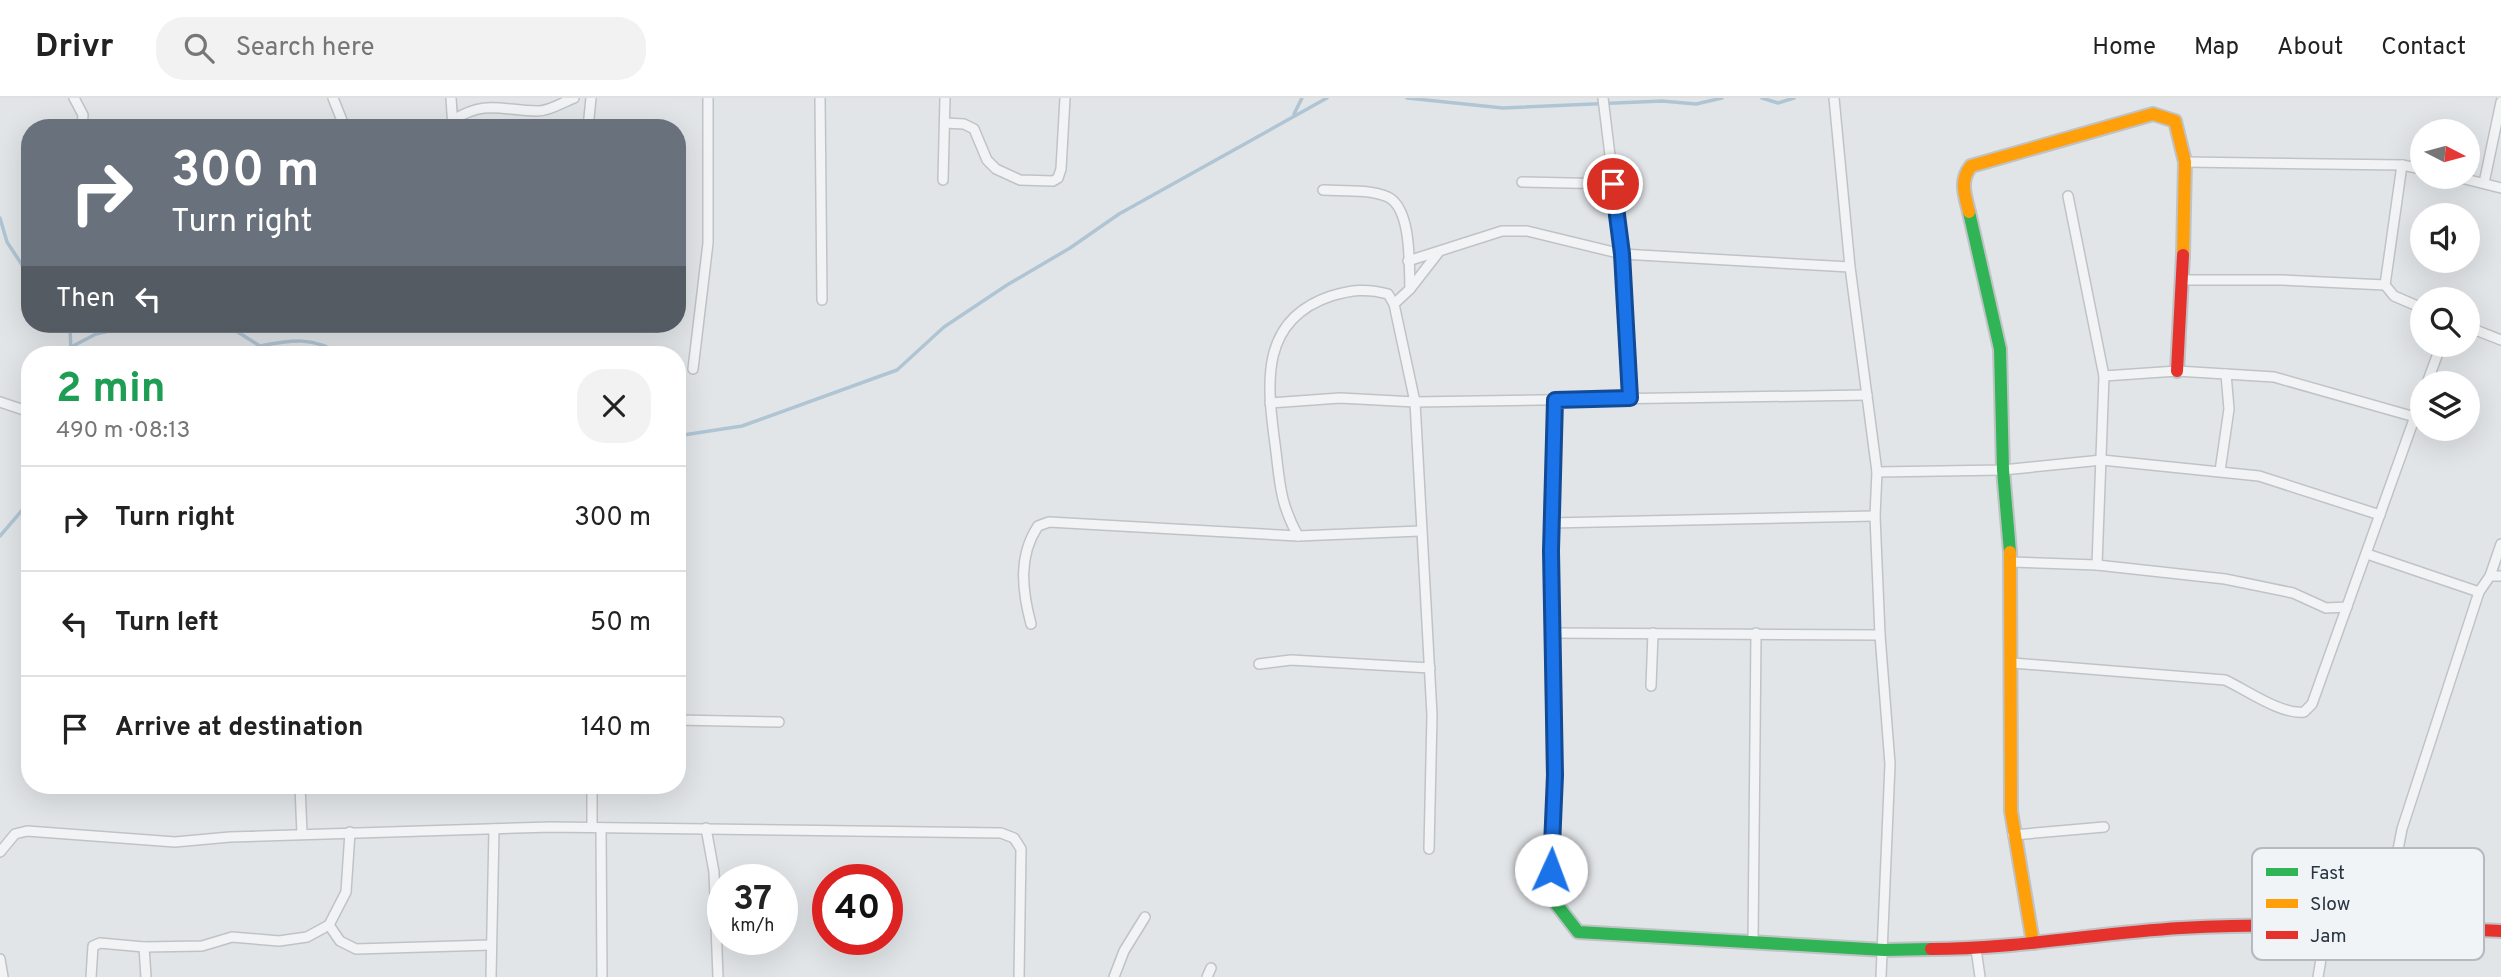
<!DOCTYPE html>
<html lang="en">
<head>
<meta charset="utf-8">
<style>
	:root { --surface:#fff; --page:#f2f2f2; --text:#222; --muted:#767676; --line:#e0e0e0 }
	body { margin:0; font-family:Overpass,sans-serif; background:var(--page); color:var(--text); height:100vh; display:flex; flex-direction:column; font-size:26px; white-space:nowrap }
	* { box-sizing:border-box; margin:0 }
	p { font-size:23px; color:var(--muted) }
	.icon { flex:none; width:38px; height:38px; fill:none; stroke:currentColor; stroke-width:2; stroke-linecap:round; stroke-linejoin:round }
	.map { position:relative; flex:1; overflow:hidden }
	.panel { position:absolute; left:21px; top:248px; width:665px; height:448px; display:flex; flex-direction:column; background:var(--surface); border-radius:28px; box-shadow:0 7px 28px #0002 }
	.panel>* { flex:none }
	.top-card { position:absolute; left:21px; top:21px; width:665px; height:214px; border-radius:28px; box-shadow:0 7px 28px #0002; background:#69727c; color:#fff; overflow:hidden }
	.needle { width:46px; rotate:96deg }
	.buttons { position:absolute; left:2410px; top:21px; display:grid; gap:14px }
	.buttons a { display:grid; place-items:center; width:70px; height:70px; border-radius:50%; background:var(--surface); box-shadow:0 7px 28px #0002; font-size:35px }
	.speed { position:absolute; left:707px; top:766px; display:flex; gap:14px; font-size:35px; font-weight:700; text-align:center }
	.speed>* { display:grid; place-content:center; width:91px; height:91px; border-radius:50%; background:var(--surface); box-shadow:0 7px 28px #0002; line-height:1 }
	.speed small { font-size:18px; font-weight:400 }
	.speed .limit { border:10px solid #d22; background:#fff; color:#111 }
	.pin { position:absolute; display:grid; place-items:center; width:60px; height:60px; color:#fff; margin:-30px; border:4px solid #fff; border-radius:50%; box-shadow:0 2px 7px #0007 }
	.me { position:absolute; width:77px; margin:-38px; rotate:2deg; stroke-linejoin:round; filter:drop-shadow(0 0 5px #0008) }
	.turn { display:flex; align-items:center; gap:24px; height:147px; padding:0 35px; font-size:32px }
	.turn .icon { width:91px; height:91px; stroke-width:2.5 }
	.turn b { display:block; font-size:49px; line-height:60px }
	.then { display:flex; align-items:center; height:66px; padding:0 35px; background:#0003; gap:14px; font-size:26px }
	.round { display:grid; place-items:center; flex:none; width:74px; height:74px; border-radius:28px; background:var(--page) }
	.head { display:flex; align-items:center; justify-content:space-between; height:119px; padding:0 35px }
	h1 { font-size:42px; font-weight:700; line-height:52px; color:#1e9e55 }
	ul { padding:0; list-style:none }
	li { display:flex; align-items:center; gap:21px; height:105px; padding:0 35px; border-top:2px solid var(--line) }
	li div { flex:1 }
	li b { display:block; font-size:26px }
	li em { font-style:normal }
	header { display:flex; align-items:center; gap:42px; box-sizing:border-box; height:98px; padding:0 35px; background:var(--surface); border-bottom:2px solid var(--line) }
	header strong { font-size:33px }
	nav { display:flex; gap:38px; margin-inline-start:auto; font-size:24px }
	.search { width:490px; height:63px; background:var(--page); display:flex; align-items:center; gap:18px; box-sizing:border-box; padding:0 24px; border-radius:28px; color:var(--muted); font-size:26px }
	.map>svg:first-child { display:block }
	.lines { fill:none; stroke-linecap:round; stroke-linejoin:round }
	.stream { stroke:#b0c5d4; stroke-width:3.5 }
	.street-casing { stroke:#c0c3c6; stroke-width:12 }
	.fast-casing { stroke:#c0c3c6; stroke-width:16 }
	.slow-casing { stroke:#c0c3c6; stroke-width:16 }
	.jam-casing { stroke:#c0c3c6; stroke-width:16 }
	.street { stroke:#f2f3f4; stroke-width:9 }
	.fast { stroke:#30b455; stroke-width:12 }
	.slow { stroke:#ff9f0a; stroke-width:12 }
	.jam { stroke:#e5322d; stroke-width:12 }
	.route-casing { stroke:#114b97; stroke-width:18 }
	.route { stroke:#1a73e8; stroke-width:12 }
	.key { fill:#f0f4f7; stroke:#b4bac1; stroke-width:2 }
	.key-label { font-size:19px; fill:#283442 }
</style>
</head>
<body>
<header>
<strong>Drivr</strong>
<div class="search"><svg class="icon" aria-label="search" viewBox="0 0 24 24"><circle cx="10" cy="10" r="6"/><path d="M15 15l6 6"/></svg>Search here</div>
<nav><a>Home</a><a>Map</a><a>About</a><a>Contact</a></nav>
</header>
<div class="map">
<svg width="2501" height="879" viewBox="0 0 2501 879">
	<rect width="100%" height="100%" fill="#e2e5e8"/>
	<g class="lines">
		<g class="stream">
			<polyline points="1407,0 1503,10 1662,3 1696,6 1722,0"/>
			<polyline points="1762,0 1778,5 1794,0"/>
			<polyline points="1294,16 1302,0"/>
			<polyline points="0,120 7,144 30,179"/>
			<polyline points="70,226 71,257"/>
			<path d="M 225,226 L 260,248 C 291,242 314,238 341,257"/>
			<polyline points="71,249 96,236 138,226"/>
			<polyline points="677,338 742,328 897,272 944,229 1007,187 1070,150 1119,116 1327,0"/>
			<polyline points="0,438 30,403"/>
		</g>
		<defs>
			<g id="street">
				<polyline points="74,0 83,17 82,30"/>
				<polyline points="333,0 345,30"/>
				<polyline points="451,0 453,30"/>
				<polyline points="820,0 822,202"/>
				<polyline points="1603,0 1622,156 1630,300"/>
				<polyline points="1834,0 1850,169 1877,374 1875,418 1880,537 1890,666 1881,879"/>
				<path d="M 453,22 C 487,1 502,13 538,13 C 550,13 563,4 574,0"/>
				<polyline points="945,25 964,26 974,31 987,62 996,71 1020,82 1053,83 1058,80 1061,71 1065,0"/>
				<polyline points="588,30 591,0"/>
				<polyline points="2185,64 2402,67 2422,71"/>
				<polyline points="2402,67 2385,187 2394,198 2422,210"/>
				<polyline points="2457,79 2501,90"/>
				<polyline points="943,82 945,0"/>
				<polyline points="1522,84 1613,86"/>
				<polyline points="2484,85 2501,4"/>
				<path d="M 1323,92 C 1343,93 1370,91 1388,99 C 1412,111 1409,168 1410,191 L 1394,206 L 1415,304 L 1432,617 L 1429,751"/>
				<polyline points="2068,98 2104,278 2097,467"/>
				<polyline points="1408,163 1502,133 1527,133 1622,156 1850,169"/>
				<polyline points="2184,182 2282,182 2385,187"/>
				<polyline points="1410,191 1438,155"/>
				<polyline points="2468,229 2501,242"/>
				<polyline points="693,271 708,145 708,0"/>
				<polyline points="2104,278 2177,273 2274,279 2415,319"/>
				<polyline points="2427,285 2441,247"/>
				<polyline points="0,304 30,314"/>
				<polyline points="1270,305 1340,300 1415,304 1867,297"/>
				<polyline points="2220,373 2229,311 2226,276"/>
				<polyline points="1877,374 2003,372 2102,362 2259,378 2380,417"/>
				<polyline points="1551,425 1875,418"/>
				<path d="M 1298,438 C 1279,403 1280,384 1275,346 C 1267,286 1259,222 1331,198 C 1351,192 1367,190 1388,196 L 1394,206"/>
				<polyline points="2367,456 2479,494"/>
				<polyline points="2011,464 2097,467 2225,481 2293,495 2326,510 2347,509"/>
				<polyline points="2490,478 2501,478"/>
				<path d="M 1031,526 C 1022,492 1018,458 1038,428 L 1049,424 L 1298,438 L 1420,433"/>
				<polyline points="1550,535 1880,537"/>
				<path d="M 2013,565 L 2225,582 C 2245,591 2281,617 2304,614 L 2312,606 L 2422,299"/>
				<polyline points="1259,566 1291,562 1430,570"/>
				<polyline points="1651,588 1653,535"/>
				<polyline points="677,622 779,624"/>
				<polyline points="300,688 302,736"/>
				<polyline points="592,729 592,688"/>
				<polyline points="601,730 602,879"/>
				<polyline points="706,730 714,774 718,879"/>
				<polyline points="2013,737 2104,729"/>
				<polyline points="0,754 15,736 27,733 175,744 230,739 551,729 1001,735 1014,740 1021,751 1019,879"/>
				<polyline points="329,827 340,843 356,851 491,847"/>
				<polyline points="2383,829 2402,731 2479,494 2490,478 2501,446"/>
				<polyline points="1753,845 1756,535"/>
				<polyline points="144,849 146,879"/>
				<polyline points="1976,851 1980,879"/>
				<polyline points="0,861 3,879"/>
				<polyline points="91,879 93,848 100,845 144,849 202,848 232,839 279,843 307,839 329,827 346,794 350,734"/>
				<polyline points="491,879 494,731"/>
				<polyline points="1114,879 1124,853 1145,819"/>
				<polyline points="1207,879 1211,870"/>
				<polyline points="2318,879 2326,831"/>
			</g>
			<g id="fast">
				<polyline points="1969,114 2000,251 2003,372 2010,454"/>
				<polyline points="1554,696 1551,799 1578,834 1884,852 1931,851"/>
			</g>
			<g id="slow">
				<path d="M 1969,114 C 1965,97 1959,83 1971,68 L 2153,16 L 2175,23 L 2185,64 L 2183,157"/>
				<polyline points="2010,454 2011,713 2033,845"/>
				<polyline points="1554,696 1551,425 1555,301"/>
			</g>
			<g id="jam">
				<polyline points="2177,273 2183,157"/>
				<path d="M 1931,851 C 2014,851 2097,835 2181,830 C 2287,824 2395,829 2501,833"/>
			</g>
		</defs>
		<use href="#street" class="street-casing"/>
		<use href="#fast" class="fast-casing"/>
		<use href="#slow" class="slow-casing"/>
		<use href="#jam" class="jam-casing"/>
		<use href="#street" class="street"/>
		<use href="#fast" class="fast"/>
		<use href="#slow" class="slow"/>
		<use href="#jam" class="jam"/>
	</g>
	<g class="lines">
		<defs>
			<polyline id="route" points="1551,772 1555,677 1551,453 1555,302 1630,300 1622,156 1613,86"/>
		</defs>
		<use href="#route" class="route-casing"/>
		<use href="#route" class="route"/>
	</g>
	<rect x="2252" y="750" width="232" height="112" rx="10" class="key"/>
	<rect x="2266" y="770" width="32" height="8" fill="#30b455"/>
	<rect x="2266" y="801" width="32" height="9" fill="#ff9f0a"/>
	<rect x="2266" y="833" width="32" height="8" fill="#e5322d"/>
	<g class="key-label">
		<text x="2310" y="781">Fast</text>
		<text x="2310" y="812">Slow</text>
		<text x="2310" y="844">Jam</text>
	</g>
</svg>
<div class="buttons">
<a><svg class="needle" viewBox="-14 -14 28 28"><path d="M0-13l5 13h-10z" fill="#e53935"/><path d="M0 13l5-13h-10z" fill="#767676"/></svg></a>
<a><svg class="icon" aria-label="sound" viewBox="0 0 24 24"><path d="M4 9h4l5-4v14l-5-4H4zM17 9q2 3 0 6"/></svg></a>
<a><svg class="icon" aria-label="search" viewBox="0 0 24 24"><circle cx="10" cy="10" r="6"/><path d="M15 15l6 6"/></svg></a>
<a><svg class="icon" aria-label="layers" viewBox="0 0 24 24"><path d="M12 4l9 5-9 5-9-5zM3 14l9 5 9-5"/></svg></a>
</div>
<div class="speed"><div>37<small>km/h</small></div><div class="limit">40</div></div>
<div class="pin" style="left:1613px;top:86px;background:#d93025"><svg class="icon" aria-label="arrive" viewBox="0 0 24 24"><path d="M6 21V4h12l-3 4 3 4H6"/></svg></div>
<svg class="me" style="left:1551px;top:772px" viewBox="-20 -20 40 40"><circle r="19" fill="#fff"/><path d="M0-13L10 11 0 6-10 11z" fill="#1a73e8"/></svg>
<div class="top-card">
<div class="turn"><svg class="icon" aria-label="right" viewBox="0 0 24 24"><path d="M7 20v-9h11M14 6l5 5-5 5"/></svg><div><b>300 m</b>Turn right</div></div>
<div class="then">Then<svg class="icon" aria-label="left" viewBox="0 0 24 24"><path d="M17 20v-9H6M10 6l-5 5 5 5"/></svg></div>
</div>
<section class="panel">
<div class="head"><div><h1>2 min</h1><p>490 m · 08:13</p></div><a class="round"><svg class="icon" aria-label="close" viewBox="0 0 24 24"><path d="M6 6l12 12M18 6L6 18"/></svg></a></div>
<ul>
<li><svg class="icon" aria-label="right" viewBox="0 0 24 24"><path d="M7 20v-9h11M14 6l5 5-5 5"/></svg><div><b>Turn right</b></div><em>300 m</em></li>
<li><svg class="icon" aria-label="left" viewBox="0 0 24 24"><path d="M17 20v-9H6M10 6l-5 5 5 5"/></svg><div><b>Turn left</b></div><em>50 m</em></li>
<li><svg class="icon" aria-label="arrive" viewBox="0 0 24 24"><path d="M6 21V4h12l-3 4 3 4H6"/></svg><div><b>Arrive at destination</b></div><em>140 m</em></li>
</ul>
</section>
</div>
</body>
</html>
